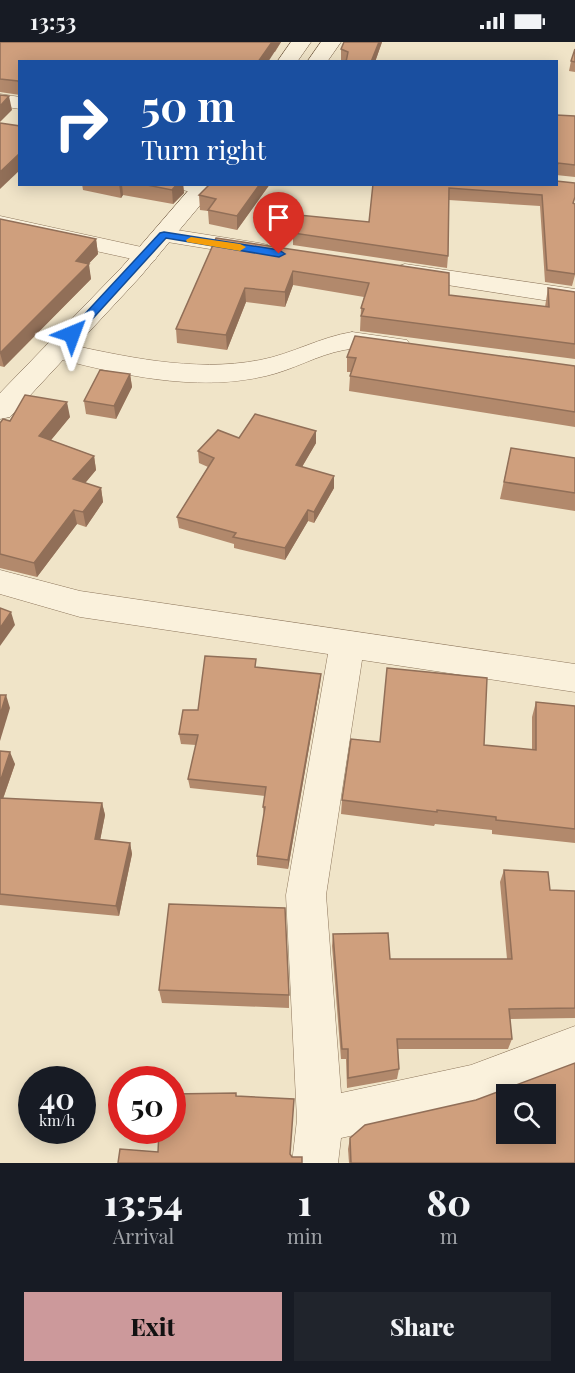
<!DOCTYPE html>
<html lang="en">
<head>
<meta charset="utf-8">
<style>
	:root { --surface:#171b24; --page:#20242c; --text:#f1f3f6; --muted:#9ea1a6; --accent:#cc999b }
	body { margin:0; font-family:"Playfair Display",serif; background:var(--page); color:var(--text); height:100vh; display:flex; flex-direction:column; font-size:22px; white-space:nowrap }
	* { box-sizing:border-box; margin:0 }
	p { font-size:20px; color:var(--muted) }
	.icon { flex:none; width:33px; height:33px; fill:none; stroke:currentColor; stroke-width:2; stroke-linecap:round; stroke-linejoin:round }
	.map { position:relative; height:1121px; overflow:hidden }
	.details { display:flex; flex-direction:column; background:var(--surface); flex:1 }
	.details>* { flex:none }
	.hud { position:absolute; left:18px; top:18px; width:540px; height:126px; border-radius:0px; box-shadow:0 3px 15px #0003; background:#1a4fa0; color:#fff; overflow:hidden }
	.fabs { position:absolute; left:496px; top:1042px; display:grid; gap:12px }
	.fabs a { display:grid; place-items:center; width:60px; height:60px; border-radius:0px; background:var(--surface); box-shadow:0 3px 15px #0003; font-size:30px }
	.speed { position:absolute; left:18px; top:1024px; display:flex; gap:12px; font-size:30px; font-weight:700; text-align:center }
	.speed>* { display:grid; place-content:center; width:78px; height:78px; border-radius:50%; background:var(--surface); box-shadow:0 3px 15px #0003; line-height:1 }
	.speed small { font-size:15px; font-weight:400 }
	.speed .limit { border:9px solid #d22; background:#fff; color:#111 }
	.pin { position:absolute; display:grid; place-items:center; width:51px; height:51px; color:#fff; margin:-62px -26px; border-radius:50% 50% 50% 0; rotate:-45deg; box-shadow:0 0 6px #0007 }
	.pin .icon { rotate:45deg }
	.me { position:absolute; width:66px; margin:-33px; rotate:44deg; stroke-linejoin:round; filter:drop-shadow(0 0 4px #0008) }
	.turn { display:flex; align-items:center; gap:21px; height:126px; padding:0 24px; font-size:27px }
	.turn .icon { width:78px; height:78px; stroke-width:2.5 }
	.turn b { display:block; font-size:42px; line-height:51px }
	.eta { display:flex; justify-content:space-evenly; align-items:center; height:102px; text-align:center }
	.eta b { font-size:36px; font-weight:800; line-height:42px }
	.cta { display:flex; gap:12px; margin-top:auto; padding:12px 24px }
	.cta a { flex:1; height:69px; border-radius:0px; background:var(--accent); color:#111; font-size:24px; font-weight:800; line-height:69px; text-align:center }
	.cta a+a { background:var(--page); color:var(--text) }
	.status { display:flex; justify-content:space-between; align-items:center; height:42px; padding:0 30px; background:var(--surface); direction:ltr }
	.status svg { height:16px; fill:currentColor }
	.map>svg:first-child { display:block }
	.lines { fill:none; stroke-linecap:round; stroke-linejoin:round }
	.minor-casing { stroke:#8d765c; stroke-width:1 }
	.secondary-casing { stroke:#6f573f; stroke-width:1 }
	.minor { fill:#faf1dc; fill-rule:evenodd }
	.secondary { fill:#faf1dc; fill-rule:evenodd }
	.wall { fill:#b2896c }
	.shaded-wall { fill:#916f58 }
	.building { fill:#cf9f7d; stroke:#916f58; stroke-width:1.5; fill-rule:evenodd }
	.route { fill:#1a73e8; stroke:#114b97; stroke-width:1.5 }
	.slow { fill:#f59e0b }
</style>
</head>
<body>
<div class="status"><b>13:53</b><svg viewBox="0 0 49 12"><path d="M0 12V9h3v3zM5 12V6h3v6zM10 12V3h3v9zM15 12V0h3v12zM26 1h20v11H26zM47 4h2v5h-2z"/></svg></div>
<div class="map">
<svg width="575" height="1121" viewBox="0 0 575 1121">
	<rect width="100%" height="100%" fill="#f0e4c8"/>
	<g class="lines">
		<defs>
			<g id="minor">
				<polygon points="0,52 20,55 20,67 0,64"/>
				<polygon points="175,142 214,142 216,146 213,151 205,153 178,147"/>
				<polygon points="0,174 146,206 155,208 158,213 155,218 146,220 0,188"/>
				<polygon points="164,186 259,201 268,203 271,208 268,213 259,215 155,198 152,193 155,188"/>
				<polygon points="405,222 575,247 575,263 396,235 392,230 396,225"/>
				<path d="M 352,290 L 407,298 L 411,304 L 407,310 C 387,315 366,303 344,308 C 317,313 293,328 266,334 C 194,351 117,332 47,314 L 44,308 L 47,302 L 57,300 C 123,314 193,331 260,318 C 292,312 320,295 352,290 Z"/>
				<polygon points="0,528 80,549 575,622 575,650 362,618 326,853 341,1051 471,1023 575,984 575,1028 471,1067 341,1096 338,1121 292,1121 297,1078 286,853 328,612 80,575 0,552"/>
			</g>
			<g id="secondary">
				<polygon points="291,0 311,0 297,20 277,20"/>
				<polygon points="321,0 341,0 327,20 307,20"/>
				<polygon points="194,142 218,142 140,235 10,375 0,377 0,351 122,225"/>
			</g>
		</defs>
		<use href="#minor" class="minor-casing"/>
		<use href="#secondary" class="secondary-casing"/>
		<use href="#minor" class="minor"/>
		<use href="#secondary" class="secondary"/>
	</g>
	<g class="wall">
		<polygon points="0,0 281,0 275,10 20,20 20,53 0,50"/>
		<polygon points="344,0 382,0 375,20 345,20 341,18 341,7"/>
		<polygon points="575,7 575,30 569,29 571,19"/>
		<polygon points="556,73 575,74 575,135 556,133"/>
		<polygon points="575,141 574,162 575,162 575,233 572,244 545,240 540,164 449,158 448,214 447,226 293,203 293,191 369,180 373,142"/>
		<polygon points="82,142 183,142 184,151 173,162 123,153 121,156 83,148"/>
		<polygon points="210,142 270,142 237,188 209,182 208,169 200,168 199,153"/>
		<polygon points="0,177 96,197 98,212 88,222 91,237 4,325 0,324"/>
		<polygon points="216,196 449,253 545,265 548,246 575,250 575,317 360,289 361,266 364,255 293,243 285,265 246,260 227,308 177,301 176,287"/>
		<polygon points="347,315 575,324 575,385 349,349 350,334 351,330 347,330"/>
		<polygon points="130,332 132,345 116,377 86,372 84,359"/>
		<polygon points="70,375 51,398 94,414 96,428 85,441 101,446 103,460 86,485 77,482 37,535 0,526 0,381 10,379"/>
		<polygon points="316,389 316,401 302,425 334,446 314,481 308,479 285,518 234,506 234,502 179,486 177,475 208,425 199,421 198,409 239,396"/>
		<polygon points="511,406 575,416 575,469 500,457"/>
		<polygon points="256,625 320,642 288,827 257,823 257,814 264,774 263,765 265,754 190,746 188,737 196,703 181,702 179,692 198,668"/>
		<polygon points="536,660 575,664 575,801 492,792 492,788 435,782 434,784 341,772 342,758 380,700 484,703 532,708 532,675"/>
		<polygon points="0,709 15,722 3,757 102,761 105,773 100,798 130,801 132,812 119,874 0,863"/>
		<polygon points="504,828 550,848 575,849 575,976 510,977 512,997 508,1007 398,1007 399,1027 397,1037 347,1046 346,1017 341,1017 332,904 333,892 390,917 507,917 500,840"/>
		<polygon points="159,948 289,953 289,966 162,961"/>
		<polygon points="476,1058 575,1121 349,1121 348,1107 350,1096"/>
	</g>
	<g class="shaded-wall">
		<polygon points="272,0 281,0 268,20 258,20"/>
		<polygon points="379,0 382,0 375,20 371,20"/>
		<polygon points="9,54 12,68 0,80 0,64"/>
		<polygon points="20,111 20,128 0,147 0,130"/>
		<polygon points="119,142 122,142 123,153 121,156"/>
		<polygon points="177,142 183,142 184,151 173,162 172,148"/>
		<polygon points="260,142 270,142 237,188 237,174"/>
		<polygon points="96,197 98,212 80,231 89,222 91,237 4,325 0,311 76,219"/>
		<polygon points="293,229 293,243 285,265 285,250"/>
		<polygon points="245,246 246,260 227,308 226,293"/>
		<polygon points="130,332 132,345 116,377 114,364"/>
		<polygon points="67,360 70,375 42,409 39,394"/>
		<polygon points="316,389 316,401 296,435 296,423"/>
		<polygon points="94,414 96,428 76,452 73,437"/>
		<polygon points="334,434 334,446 314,481 314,470"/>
		<polygon points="101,446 103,460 86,485 83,470"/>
		<polygon points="74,468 77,482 37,535 34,521"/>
		<polygon points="308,468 308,479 285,518 285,506"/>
		<polygon points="11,570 15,583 0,604 0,586"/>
		<polygon points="321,632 320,642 288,827 288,818"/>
		<polygon points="6,653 10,666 0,699 0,673"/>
		<polygon points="10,710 15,722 0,765 0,740"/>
		<polygon points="102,761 105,773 98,809 95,797"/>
		<polygon points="130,801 132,812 119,874 116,864"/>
	</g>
	<g class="building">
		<polygon points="0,0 272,0 258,20 20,20 20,43 18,39 0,37"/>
		<polygon points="344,0 379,0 371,20 346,20 348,10 341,7"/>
		<polygon points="575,7 575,20 571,19"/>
		<polygon points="0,53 9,54 0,64"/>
		<polygon points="556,73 575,74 575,123 558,121 556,127"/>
		<polygon points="0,81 20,84 20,111 0,130"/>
		<polygon points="556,139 575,141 575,155 573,161 575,162 575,232 547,228 542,153 449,146 448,214 293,191 299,173 369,180 373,142 556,142"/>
		<polygon points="142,142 177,142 172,148"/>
		<polygon points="210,142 260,142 237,174 208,168 216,157 199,153"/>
		<polygon points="0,177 96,197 76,219 89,222 0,311"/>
		<polygon points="216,196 449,231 449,253 549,265 548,246 575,250 575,302 361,274 364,267 361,266 369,241 293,229 285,250 245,246 226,293 176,287"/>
		<polygon points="355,294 575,324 575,370 350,334 356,316 347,315"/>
		<polygon points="100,328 130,332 114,364 84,359"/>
		<polygon points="25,353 67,360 39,394 94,414 73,437 101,446 83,470 74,468 34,521 0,512 0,381 3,377 10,379"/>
		<polygon points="255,372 316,389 296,423 334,434 314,470 308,468 285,506 233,495 236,491 177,475 214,416 198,409 218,388 239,396"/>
		<polygon points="511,406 575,416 575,451 504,440"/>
		<polygon points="0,566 11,570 0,586"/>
		<polygon points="205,614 256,617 255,625 321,632 288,818 257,814 265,765 263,765 266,745 188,737 198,693 179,692 183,668 198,668"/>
		<polygon points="387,626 487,636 484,703 536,708 536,660 575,664 575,787 496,778 496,775 437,768 437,770 342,758 351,697 380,700"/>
		<polygon points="0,653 6,653 0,673"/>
		<polygon points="0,709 10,710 0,740"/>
		<polygon points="0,756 102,761 95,797 130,801 116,864 0,852"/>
		<polygon points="504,828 548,830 550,848 575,849 575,966 509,967 512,997 397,997 399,1027 348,1036 348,1007 342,1007 333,892 388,891 390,917 512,917"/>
		<polygon points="169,862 285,866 289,953 159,948"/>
		<path d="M 575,1021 L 575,1121 L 351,1121 L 350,1096 L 365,1083 L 476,1058 ZM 507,1053 L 546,1053 L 546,1092 L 507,1092 Z"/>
		<polygon points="236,1051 236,1054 294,1057 290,1112 292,1115 302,1115 302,1121 118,1121 120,1107 158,1110 159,1089 172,1089 172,1052"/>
	</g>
	<polygon class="route" points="164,190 279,208 285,212 279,215 166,196 76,295 68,295 68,290 160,191"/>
	<polygon class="slow" points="191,195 240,202 246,205 240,209 187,200 186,198"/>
</svg>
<div class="fabs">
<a><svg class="icon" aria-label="search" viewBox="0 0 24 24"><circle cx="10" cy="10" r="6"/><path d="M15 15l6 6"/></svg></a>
</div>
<div class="speed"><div>40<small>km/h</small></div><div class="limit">50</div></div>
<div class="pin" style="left:279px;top:212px;background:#d93025"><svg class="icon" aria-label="arrive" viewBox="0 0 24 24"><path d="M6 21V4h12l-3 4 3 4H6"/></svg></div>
<svg class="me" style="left:72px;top:292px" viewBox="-20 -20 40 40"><path d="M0-17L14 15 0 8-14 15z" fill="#1a73e8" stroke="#fff" stroke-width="4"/></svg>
<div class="hud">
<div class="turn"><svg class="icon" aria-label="right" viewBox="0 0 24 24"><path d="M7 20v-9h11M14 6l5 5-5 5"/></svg><div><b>50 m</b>Turn right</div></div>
</div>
</div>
<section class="details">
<div class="eta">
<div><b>13:54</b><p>Arrival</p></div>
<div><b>1</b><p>min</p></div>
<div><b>80</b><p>m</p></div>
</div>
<div class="cta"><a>Exit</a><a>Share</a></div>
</section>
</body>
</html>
